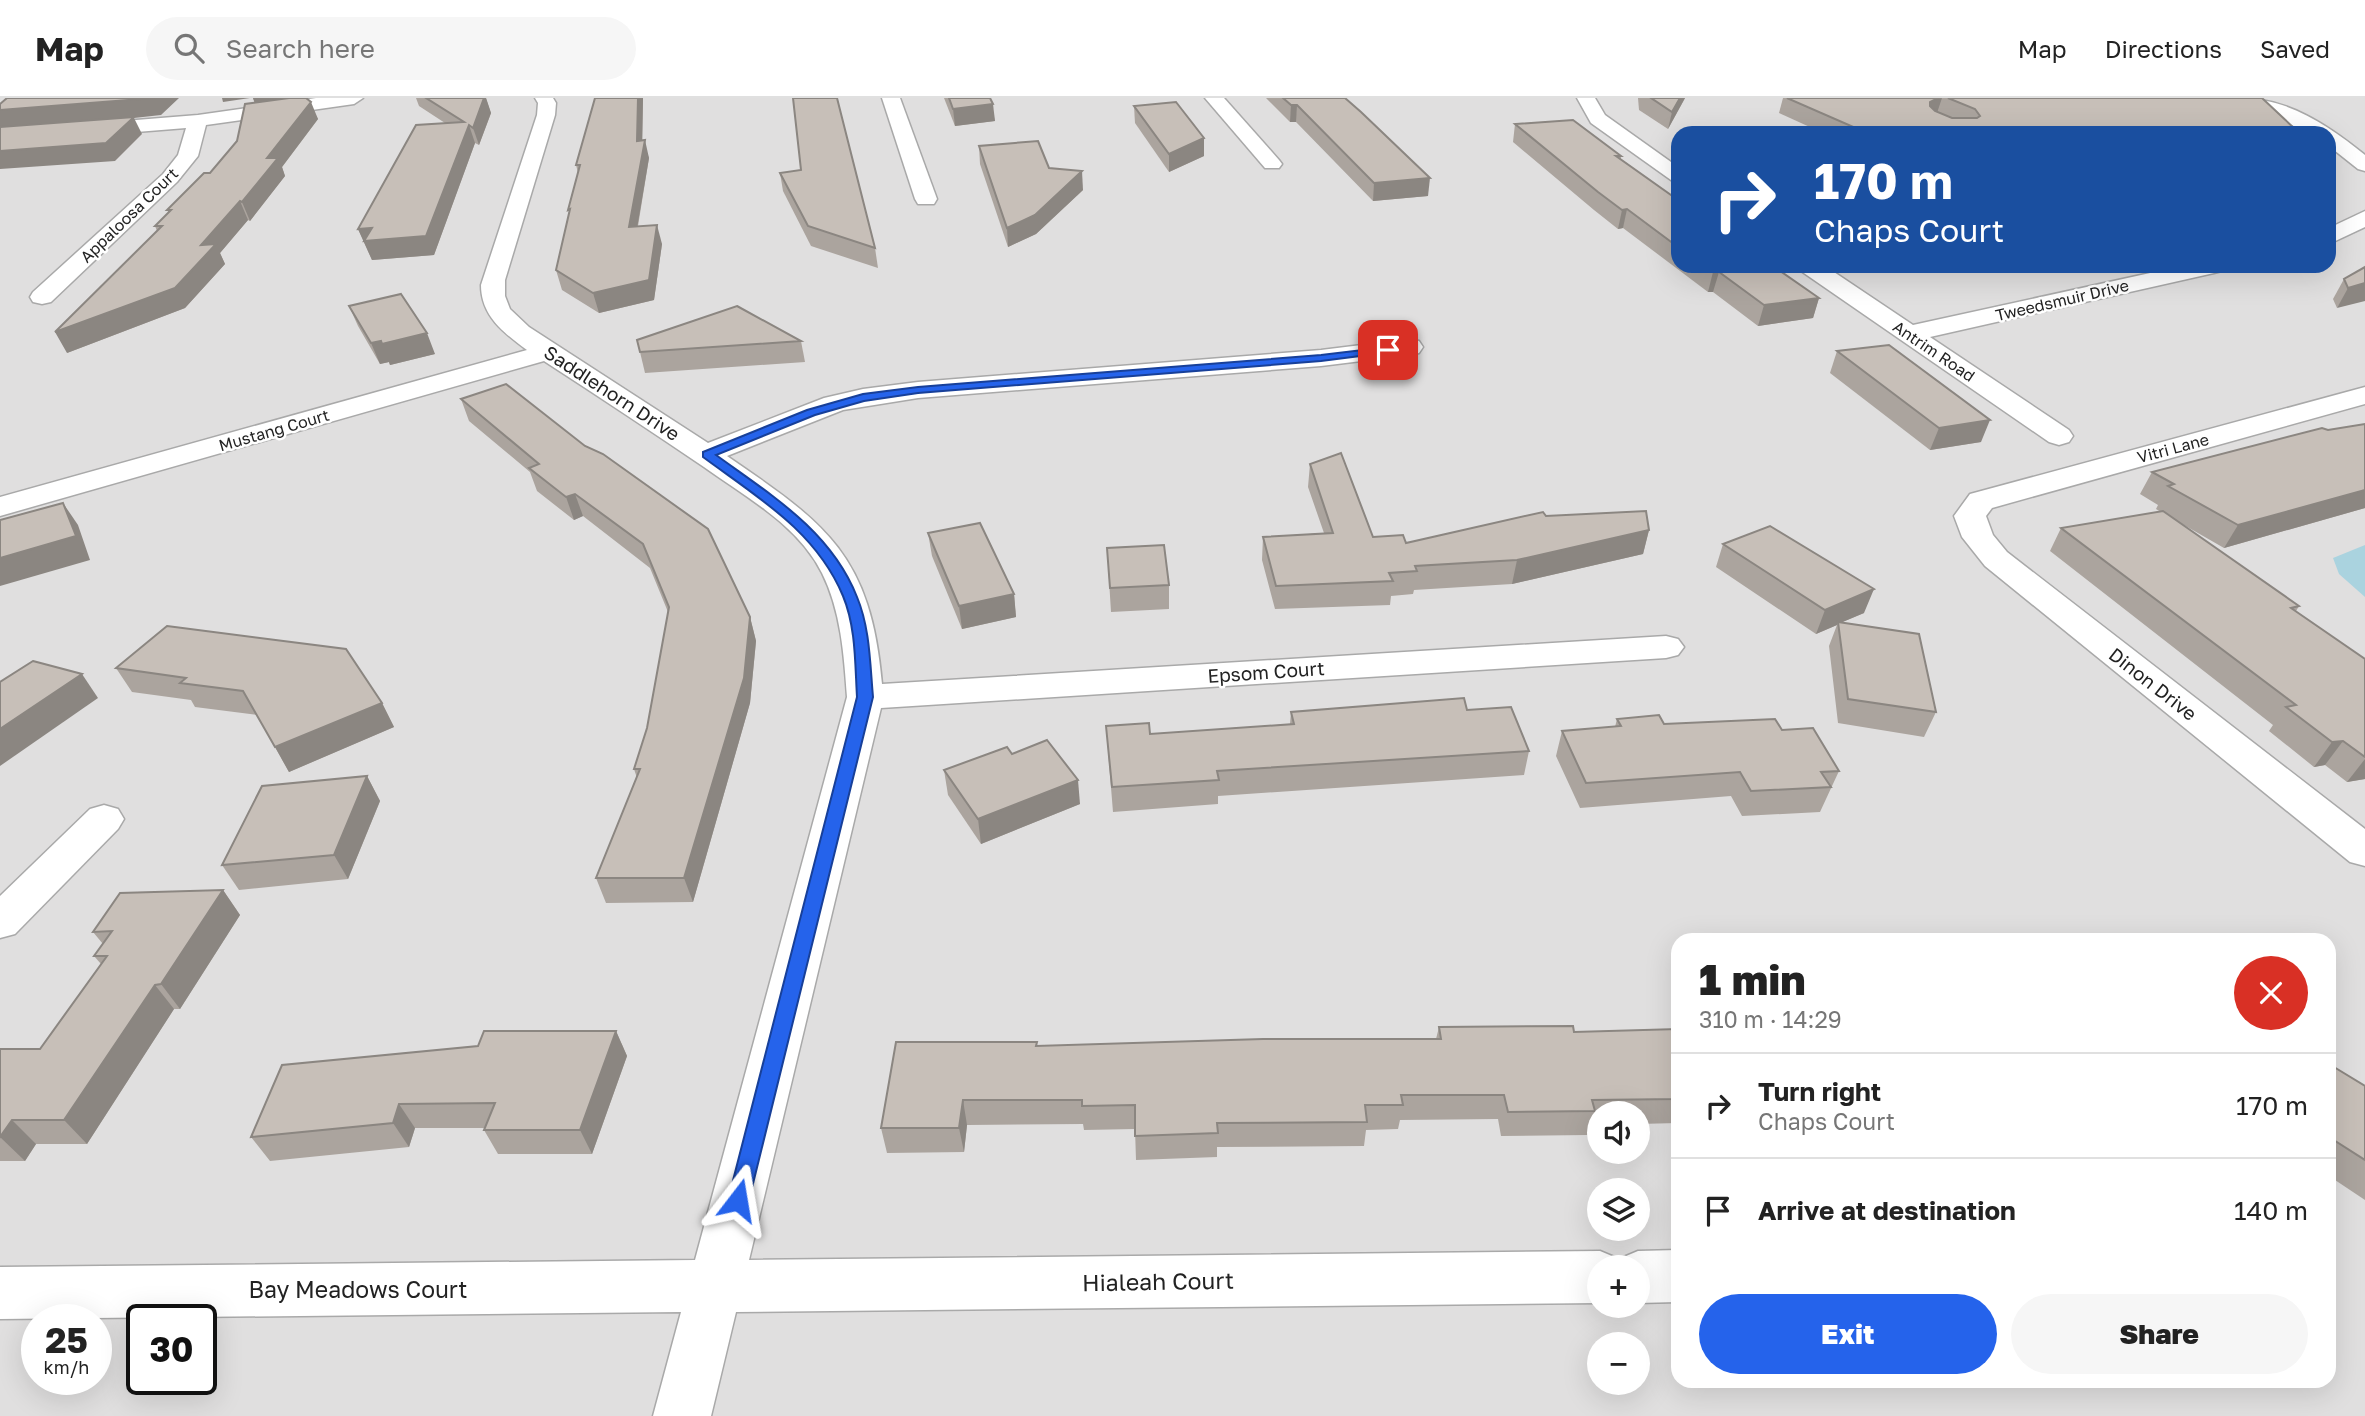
<!DOCTYPE html>
<html lang="en">
<head>
<meta charset="utf-8">
<style>
	:root { --surface:#fff; --page:#f6f6f6; --text:#222; --muted:#767676; --line:#e0e0e0; --accent:#2563eb }
	body { margin:0; font-family:"Golos Text",sans-serif; background:var(--page); color:var(--text); height:100vh; display:flex; flex-direction:column; font-size:26px; white-space:nowrap }
	* { box-sizing:border-box; margin:0 }
	p { font-size:23px; color:var(--muted) }
	.icon { flex:none; width:38px; height:38px; fill:none; stroke:currentColor; stroke-width:2; stroke-linecap:round; stroke-linejoin:round }
	.map { position:relative; flex:1; overflow:hidden }
	.side { position:absolute; left:1671px; top:835px; width:665px; height:455px; display:flex; flex-direction:column; background:var(--surface); border-radius:21px; box-shadow:0 7px 28px #0002 }
	.side>* { flex:none }
	.banner { position:absolute; left:1671px; top:28px; width:665px; height:147px; border-radius:21px; box-shadow:0 7px 28px #0002; background:#1a4fa0; color:#fff; overflow:hidden }
	.controls { position:absolute; left:1587px; top:1003px; display:grid; gap:14px }
	.controls a { display:grid; place-items:center; width:63px; height:63px; border-radius:50%; background:var(--surface); box-shadow:0 7px 28px #0002; font-size:35px }
	.speed { position:absolute; left:21px; top:1206px; display:flex; gap:14px; font-size:35px; font-weight:700; text-align:center }
	.speed>* { display:grid; place-content:center; width:91px; height:91px; border-radius:50%; background:var(--surface); box-shadow:0 7px 28px #0002; line-height:1 }
	.speed small { font-size:18px; font-weight:400 }
	.speed .limit { border:4px solid #111; border-radius:10px; background:#fff; color:#111 }
	.pin { position:absolute; display:grid; place-items:center; width:60px; height:60px; color:#fff; margin:-30px; border-radius:14px; box-shadow:0 4px 10px #0006 }
	.me { position:absolute; width:77px; margin:-38px; rotate:14deg; stroke-linejoin:round; filter:drop-shadow(0 0 5px #0008) }
	.turn { display:flex; align-items:center; gap:24px; height:147px; padding:0 28px; font-size:32px }
	.turn .icon { width:91px; height:91px; stroke-width:2.5 }
	.turn b { display:block; font-size:49px; line-height:60px }
	.round { display:grid; place-items:center; flex:none; width:74px; height:74px; border-radius:37px; background:var(--page) }
	.summary { display:flex; align-items:center; justify-content:space-between; height:119px; padding:0 28px }
	h1 { font-size:42px; font-weight:800; line-height:52px }
	.button { display:flex; gap:14px; margin-top:auto; padding:14px 28px }
	.button a { flex:1; height:80px; border-radius:42px; background:var(--accent); color:#fff; font-size:28px; font-weight:800; line-height:80px; text-align:center }
	.button a+a { background:var(--page); color:var(--text) }
	ul { padding:0; list-style:none }
	li { display:flex; align-items:center; gap:21px; height:105px; padding:0 28px; border-top:2px solid var(--line) }
	li div { flex:1 }
	li b { display:block; font-size:26px }
	li em { font-style:normal }
	header { display:flex; align-items:center; gap:42px; box-sizing:border-box; height:98px; padding:0 35px; background:var(--surface); border-bottom:2px solid var(--line) }
	header strong { font-size:33px }
	nav { display:flex; gap:38px; margin-inline-start:auto; font-size:24px }
	.search { width:490px; height:63px; background:var(--page); display:flex; align-items:center; gap:18px; box-sizing:border-box; padding:0 24px; border-radius:38px; color:var(--muted); font-size:26px }
	.map>svg:first-child { display:block }
	.residential { fill:#e0dfdf; fill-rule:evenodd }
	.water { fill:#aad3df }
	.lines { fill:none; stroke-linecap:round; stroke-linejoin:round }
	.minor-casing { stroke:#a9a9a9; stroke-width:3 }
	.minor { fill:#fff; fill-rule:evenodd }
	.wall { fill:#aba49e }
	.shaded-wall { fill:#8b8681 }
	.building { fill:#c7bfb8; stroke:#8b8681; stroke-width:2 }
	.route { fill:#2563eb; stroke:#184099; stroke-width:2 }
	.labels { text-anchor:middle; stroke-width:5; stroke-linejoin:round; paint-order:stroke }
	.far-street-label { font-size:16px; fill:#222; stroke:#fff }
	.street-label { font-size:19px; fill:#222; stroke:#fff }
	.near-street-label { font-size:23px; fill:#222; stroke:#fff }
</style>
</head>
<body>
<header>
<strong>Map</strong>
<div class="search"><svg class="icon" aria-label="search" viewBox="0 0 24 24"><circle cx="10" cy="10" r="6"/><path d="M15 15l6 6"/></svg>Search here</div>
<nav><a>Map</a><a>Directions</a><a>Saved</a></nav>
</header>
<div class="map">
<svg width="2365" height="1318" viewBox="0 0 2365 1318">
	<rect width="100%" height="100%" fill="#f2efe9"/>
	<path class="residential" d="M 0,0 L 2365,0 L 2365,1318 L 0,1318 ZM 1678,35 L 2329,35 L 2329,168 L 1678,168 ZM 1678,842 L 2329,842 L 2329,1283 L 1678,1283 ZM 1600,1015 L 1638,1015 L 1638,1054 L 1600,1054 ZM 1600,1092 L 1638,1092 L 1638,1130 L 1600,1130 ZM 1600,1169 L 1638,1169 L 1638,1208 L 1600,1208 ZM 37,1222 L 96,1222 L 96,1281 L 37,1281 ZM 142,1222 L 201,1222 L 201,1281 L 142,1281 ZM 1600,1246 L 1638,1246 L 1638,1284 L 1600,1284 Z"/>
	<polygon class="water" points="2365,447 2365,499 2339,476 2333,460"/>
	<g class="lines">
		<defs>
			<g id="minor">
				<polygon points="316,0 363,0 354,6 206,27 198,58 177,84 51,204 42,206 33,204 30,199 33,194 163,76 178,57 186,30 0,45 0,33 198,17"/>
				<path d="M 535,0 L 553,0 L 556,5 L 555,17 L 505,182 L 505,198 L 510,211 L 529,229 L 708,345 L 824,300 L 863,291 L 918,284 L 1321,252 L 1410,241 L 1419,243 L 1423,249 L 1419,255 L 1410,257 L 1321,268 L 918,300 L 843,312 L 727,358 C 827,426 871,458 882,586 L 1666,538 L 1678,541 L 1684,549 L 1678,557 L 1666,560 L 881,610 L 749,1162 L 1600,1153 L 1619,1161 L 1638,1153 L 1678,1152 L 1678,1204 L 1638,1205 L 1638,1169 L 1600,1169 L 1600,1205 L 736,1214 L 711,1318 L 653,1318 L 681,1214 L 0,1221 L 0,1169 L 695,1162 L 847,599 C 844,557 841,513 822,475 C 798,427 746,399 704,369 C 651,333 598,298 544,263 L 0,418 L 0,399 L 527,252 C 504,235 481,218 481,187 L 537,17 L 538,5 Z"/>
				<polygon points="882,0 900,0 937,101 934,106 918,106 915,101"/>
				<polygon points="1205,0 1224,0 1279,62 1282,66 1279,70 1265,70"/>
				<polygon points="1577,0 1595,0 1605,17 1678,69 1678,84 1671,82 1591,25"/>
				<path d="M 2239,0 C 2288,0 2328,27 2365,57 L 2365,73 L 2358,71 L 2329,48 L 2329,35 L 2309,35 L 2241,4 Z"/>
				<polygon points="2365,113 2365,129 2329,146 2329,130"/>
				<polygon points="1797,168 1825,168 1913,227 2182,168 2226,168 2222,173 2214,175 1930,239 2069,332 2073,338 2069,344 2059,347 2049,344 1801,173"/>
				<polygon points="2365,289 2365,306 1992,410 1986,418 1993,437 2007,454 2365,731 2365,768 2350,764 1985,468 1962,439 1954,418 1970,396"/>
				<polygon points="104,707 118,711 124,721 118,731 15,836 0,840 0,798 90,711"/>
			</g>
		</defs>
		<use href="#minor" class="minor-casing"/>
		<use href="#minor" class="minor"/>
	</g>
	<g class="wall">
		<polygon points="253,0 306,0 318,21 282,69 285,78 250,123 248,122 220,155 225,166 185,210 67,255 157,133 155,128 169,115 167,112 210,75 237,43 255,5"/>
		<polygon points="416,0 486,0 491,15 479,47 475,45 434,157 372,162 358,131 445,25 419,8"/>
		<polygon points="595,0 643,0 642,42 649,60 638,128 662,146 654,202 599,215 562,192 556,172 578,75 576,67"/>
		<polygon points="944,0 990,0 995,23 955,28"/>
		<polygon points="1266,0 1345,0 1428,98 1373,103 1296,24 1290,24"/>
		<polygon points="1638,0 1685,0 1668,31 1639,12"/>
		<polygon points="1783,0 2262,0 2297,35 1823,35 1779,15"/>
		<polygon points="1134,8 1204,58 1169,74 1135,25"/>
		<polygon points="1515,26 1621,58 1621,61 1678,102 1678,168 1773,168 1819,200 1813,220 1758,228 1713,194 1708,194 1623,130 1618,131 1594,112 1513,44"/>
		<polygon points="979,48 1049,70 1083,92 1036,136 1008,149 980,66"/>
		<polygon points="780,75 875,150 878,170 811,148 783,93"/>
		<polygon points="2365,169 2337,210 2333,201 2344,181"/>
		<polygon points="349,208 435,256 390,267 389,264 380,266 358,228"/>
		<polygon points="801,243 805,264 645,275 640,254"/>
		<polygon points="1837,253 1981,344 1930,352 1830,275"/>
		<polygon points="461,301 750,519 756,543 750,605 693,804 606,805 596,780 637,680 634,671 647,630 668,514 650,470 583,418 574,422 537,393 530,374 469,323"/>
		<polygon points="2365,326 2365,410 2224,450 2177,423 2299,508 2296,513 2365,561 2365,681 2347,684 2325,667 2314,669 2269,633 2273,627 2050,453 2061,430 2161,414 2156,411 2158,407 2140,396 2152,374 2328,332"/>
		<polygon points="1310,366 1373,439 1406,445 1546,418 1649,432 1643,456 1512,486 1414,492 1413,496 1391,498 1390,507 1275,511 1262,462 1263,439 1324,435 1308,389"/>
		<polygon points="928,435 1014,496 1016,519 962,531 932,458"/>
		<polygon points="1723,446 1864,515 1842,524 1936,614 1924,639 1838,625 1829,548 1837,527 1816,536 1716,469"/>
		<polygon points="1107,450 1169,487 1169,511 1111,514"/>
		<polygon points="116,570 382,605 394,629 289,674 257,617 195,609 191,602 132,594"/>
		<polygon points="1467,612 1529,653 1524,677 1218,698 1218,706 1113,714 1106,628 1150,636 1290,626 1291,614"/>
		<polygon points="1617,621 1664,626 1782,632 1839,673 1820,714 1742,718 1731,698 1580,710 1556,658 1562,633 1615,629"/>
		<polygon points="1012,656 1080,706 981,746 948,697 944,672"/>
		<polygon points="367,678 380,703 348,781 239,792 222,767"/>
		<polygon points="223,792 240,817 180,911 174,911 87,1046 36,1046 25,1063 0,1063 0,951 40,951 101,866 94,858 103,846 93,834"/>
		<polygon points="1439,929 1574,934 1678,931 1678,1025 1638,1026 1638,1015 1600,1015 1600,1026 1590,1027 1587,1037 1501,1038 1498,1021 1400,1022 1398,1031 1366,1032 1364,1048 1217,1049 1217,1059 1136,1062 1135,1031 1084,1032 1083,1026 967,1027 964,1054 887,1055 881,1030 1037,944 1037,948 1436,941"/>
		<polygon points="616,933 627,958 592,1056 498,1056 484,1032 485,1030 415,1030 409,1049 270,1063 251,1039"/>
		<polygon points="2329,966 2365,988 2365,1102 2329,1078"/>
	</g>
	<g class="shaded-wall">
		<polygon points="154,0 179,0 161,17 134,20 142,36 115,63 0,71 0,12"/>
		<polygon points="222,0 250,0 223,4"/>
		<polygon points="253,0 298,0 255,6"/>
		<polygon points="484,0 486,0 491,15 479,47 473,30"/>
		<polygon points="638,0 643,0 642,59 645,42 649,60 634,148 629,129 637,43"/>
		<polygon points="1680,0 1685,0 1668,31 1672,14"/>
		<polygon points="1938,0 1942,0 1937,15 1925,21 1930,4"/>
		<polygon points="311,4 318,21 282,69 285,78 250,123 242,104 267,60"/>
		<polygon points="993,6 995,23 955,28 953,11"/>
		<polygon points="1291,7 1297,7 1296,24 1290,24"/>
		<polygon points="469,27 475,45 434,157 372,162 358,131 372,130"/>
		<polygon points="1204,40 1204,58 1169,74 1169,56"/>
		<polygon points="1082,73 1083,92 1036,136 1008,149 1007,130"/>
		<polygon points="1430,80 1428,98 1373,103 1374,85"/>
		<polygon points="240,103 248,122 220,155 225,166 185,210 67,255 55,234 201,147"/>
		<polygon points="1627,111 1623,130 1618,131 1622,112"/>
		<polygon points="657,127 662,146 654,202 599,215 593,195"/>
		<polygon points="1713,174 1719,174 1713,194 1708,194"/>
		<polygon points="2365,185 2365,203 2337,210 2348,190"/>
		<polygon points="1819,200 1813,220 1758,228 1764,207"/>
		<polygon points="427,235 435,256 390,267 389,264 380,266 371,245"/>
		<polygon points="1990,322 1981,344 1930,352 1939,330"/>
		<polygon points="2365,392 2365,410 2224,450 2238,427"/>
		<polygon points="575,396 583,418 574,422 566,399"/>
		<polygon points="63,405 78,427 90,462 0,488 0,460"/>
		<polygon points="1649,432 1643,456 1512,486 1517,462"/>
		<polygon points="1874,491 1864,515 1838,526 1838,524 1837,527 1816,536 1825,512"/>
		<polygon points="1014,496 1016,519 962,531 959,508"/>
		<polygon points="750,519 756,543 750,605 693,804 684,780"/>
		<polygon points="82,576 98,600 0,668 0,631"/>
		<polygon points="382,605 394,629 289,674 275,649"/>
		<polygon points="2343,643 2325,667 2314,669 2332,644"/>
		<polygon points="2365,661 2365,681 2347,684"/>
		<polygon points="367,678 380,703 348,781 334,757"/>
		<polygon points="1078,682 1080,706 981,746 978,721"/>
		<polygon points="223,792 240,817 180,911 161,886"/>
		<polygon points="155,887 174,911 87,1046 64,1022"/>
		<polygon points="616,933 627,958 592,1056 580,1032"/>
		<polygon points="963,1002 967,1027 964,1054 959,1030"/>
		<polygon points="399,1006 415,1030 409,1049 393,1025"/>
		<polygon points="12,1022 36,1046 25,1063 0,1039"/>
	</g>
	<g class="building">
		<polygon points="7,0 154,0 0,12 0,6"/>
		<polygon points="289,0 306,0 311,4 267,60 278,60 242,104 240,103 201,147 216,146 175,190 55,234 162,128 155,128 171,112 167,112 204,75 210,75 237,43 245,6"/>
		<polygon points="426,0 484,0 473,30 469,27 426,138 364,143 372,130 358,131 416,27 464,24"/>
		<polygon points="595,0 638,0 637,43 645,42 629,129 657,127 649,182 593,195 556,172 570,111 568,112 580,67 576,67"/>
		<polygon points="793,0 837,0 875,150 808,128 780,75 801,72"/>
		<polygon points="949,0 990,0 993,6 953,11"/>
		<polygon points="1283,0 1345,0 1361,14 1430,80 1374,85 1297,7 1291,7"/>
		<polygon points="1651,0 1680,0 1672,14"/>
		<polygon points="1787,0 1938,0 1930,4 1930,8 1935,13 1952,20 1977,20 1980,18 1975,11 1948,0 2262,0 2295,31 2297,35 1867,35"/>
		<polygon points="1176,4 1204,40 1169,56 1134,8"/>
		<polygon points="134,19 106,45 0,53 0,29"/>
		<polygon points="1573,22 1621,58 1616,58 1678,102 1678,149 1627,111 1622,112 1598,94 1515,26"/>
		<polygon points="1038,43 1049,70 1082,73 1035,117 1007,130 979,48"/>
		<polygon points="1704,168 1773,168 1819,200 1764,207 1719,174 1713,174"/>
		<polygon points="2365,169 2365,185 2348,190 2344,181"/>
		<polygon points="401,196 427,235 382,246 381,243 371,245 349,208"/>
		<polygon points="737,208 801,243 640,254 637,242"/>
		<polygon points="1889,247 1990,322 1939,330 1837,253"/>
		<polygon points="506,286 585,348 603,356 708,431 750,519 744,580 684,780 596,780 640,671 634,671 647,630 669,509 643,446 575,396 566,399 529,370 539,366 461,301"/>
		<polygon points="2365,326 2365,392 2238,427 2168,388 2174,386 2152,374 2322,330 2328,332"/>
		<polygon points="1341,355 1373,439 1403,437 1406,445 1543,414 1546,418 1646,413 1649,432 1517,462 1415,468 1417,473 1389,475 1393,483 1276,488 1263,439 1333,435 1310,366"/>
		<polygon points="63,405 76,438 0,460 0,422"/>
		<polygon points="2163,413 2299,508 2291,510 2365,561 2365,659 2343,643 2332,644 2286,609 2296,607 2061,430"/>
		<polygon points="980,425 1014,496 959,508 928,435"/>
		<polygon points="1770,428 1874,491 1825,512 1723,446"/>
		<polygon points="1164,447 1169,487 1110,490 1107,450"/>
		<polygon points="1838,524 1919,536 1936,614 1848,601"/>
		<polygon points="167,528 346,551 382,605 275,649 243,593 180,585 186,580 116,570"/>
		<polygon points="33,563 82,576 0,631 0,584"/>
		<polygon points="1464,600 1467,612 1511,609 1529,653 1217,673 1219,682 1112,689 1106,628 1149,625 1150,636 1294,626 1291,614"/>
		<polygon points="1659,617 1664,626 1775,621 1782,632 1813,630 1839,673 1821,674 1831,689 1751,693 1740,674 1586,685 1562,633 1621,628 1617,621"/>
		<polygon points="1047,642 1078,682 978,721 944,672 1007,649 1012,656"/>
		<polygon points="367,678 334,757 222,767 262,688"/>
		<polygon points="223,792 161,886 155,887 64,1022 12,1022 0,1039 0,951 40,951 107,858 94,858 112,833 93,834 120,795"/>
		<polygon points="1573,928 1574,934 1678,931 1678,1001 1592,1002 1595,1013 1508,1014 1504,997 1401,997 1403,1007 1365,1007 1367,1024 1217,1025 1218,1035 1135,1038 1135,1007 1082,1008 1082,1002 963,1002 959,1030 881,1030 896,944 1037,944 1036,948 1263,941 1441,941 1439,929"/>
		<polygon points="484,933 616,933 580,1032 484,1032 495,1005 399,1006 393,1025 251,1039 282,967 478,948"/>
		<polygon points="2329,966 2365,988 2365,1062 2329,1039"/>
	</g>
	<path class="route" d="M 1388,249 L 1391,250 L 1391,254 L 1321,263 L 918,295 L 864,303 L 815,317 L 716,357 C 771,397 831,433 857,499 C 870,530 870,566 873,599 L 749,1102 L 746,1109 L 738,1112 L 731,1109 L 728,1102 L 857,599 C 855,566 856,529 843,498 C 816,433 757,399 703,359 L 703,354 L 807,312 L 863,296 L 918,289 L 1321,257 Z"/>
	<g class="labels">
		<g class="far-street-label">
			<text transform="translate(129 117) rotate(-44)" y="6">Appaloosa Court</text>
			<text transform="translate(2062 202) rotate(-13)" y="6">Tweedsmuir Drive</text>
			<text transform="translate(1934 253) rotate(34)" y="6">Antrim Road</text>
			<text transform="translate(274 332) rotate(-16)" y="6">Mustang Court</text>
			<text transform="translate(2173 350) rotate(-15)" y="6">Vitri Lane</text>
		</g>
		<g class="street-label">
			<text transform="translate(612 295) rotate(33)" y="7">Saddlehorn Drive</text>
			<text transform="translate(1266 574) rotate(-4)" y="7">Epsom Court</text>
			<text transform="translate(2153 586) rotate(38)" y="7">Dinon Drive</text>
		</g>
		<g class="near-street-label">
			<text transform="translate(1158 1184) rotate(-1)" y="8">Hialeah Court</text>
			<text x="358" y="1200">Bay Meadows Court</text>
		</g>
	</g>
</svg>
<div class="controls">
<a><svg class="icon" aria-label="sound" viewBox="0 0 24 24"><path d="M4 9h4l5-4v14l-5-4H4zM17 9q2 3 0 6"/></svg></a>
<a><svg class="icon" aria-label="layers" viewBox="0 0 24 24"><path d="M12 4l9 5-9 5-9-5zM3 14l9 5 9-5"/></svg></a>
<a>+</a>
<a>−</a>
</div>
<div class="speed"><div>25<small>km/h</small></div><div class="limit">30</div></div>
<div class="pin" style="left:1388px;top:252px;background:#d93025"><svg class="icon" aria-label="arrive" viewBox="0 0 24 24"><path d="M6 21V4h12l-3 4 3 4H6"/></svg></div>
<svg class="me" style="left:738px;top:1102px" viewBox="-20 -20 40 40"><path d="M0-17L14 15 0 8-14 15z" fill="#2563eb" stroke="#fff" stroke-width="4"/></svg>
<div class="banner">
<div class="turn"><svg class="icon" aria-label="right" viewBox="0 0 24 24"><path d="M7 20v-9h11M14 6l5 5-5 5"/></svg><div><b>170 m</b>Chaps Court</div></div>
</div>
<section class="side">
<div class="summary"><div><h1>1 min</h1><p>310 m · 14:29</p></div><a class="round" style="background:#d93025;color:#fff"><svg class="icon" aria-label="close" viewBox="0 0 24 24"><path d="M6 6l12 12M18 6L6 18"/></svg></a></div>
<ul>
<li><svg class="icon" aria-label="right" viewBox="0 0 24 24"><path d="M7 20v-9h11M14 6l5 5-5 5"/></svg><div><b>Turn right</b><p>Chaps Court</p></div><em>170 m</em></li>
<li><svg class="icon" aria-label="arrive" viewBox="0 0 24 24"><path d="M6 21V4h12l-3 4 3 4H6"/></svg><div><b>Arrive at destination</b></div><em>140 m</em></li>
</ul>
<div class="button"><a>Exit</a><a>Share</a></div>
</section>
</div>
</body>
</html>
